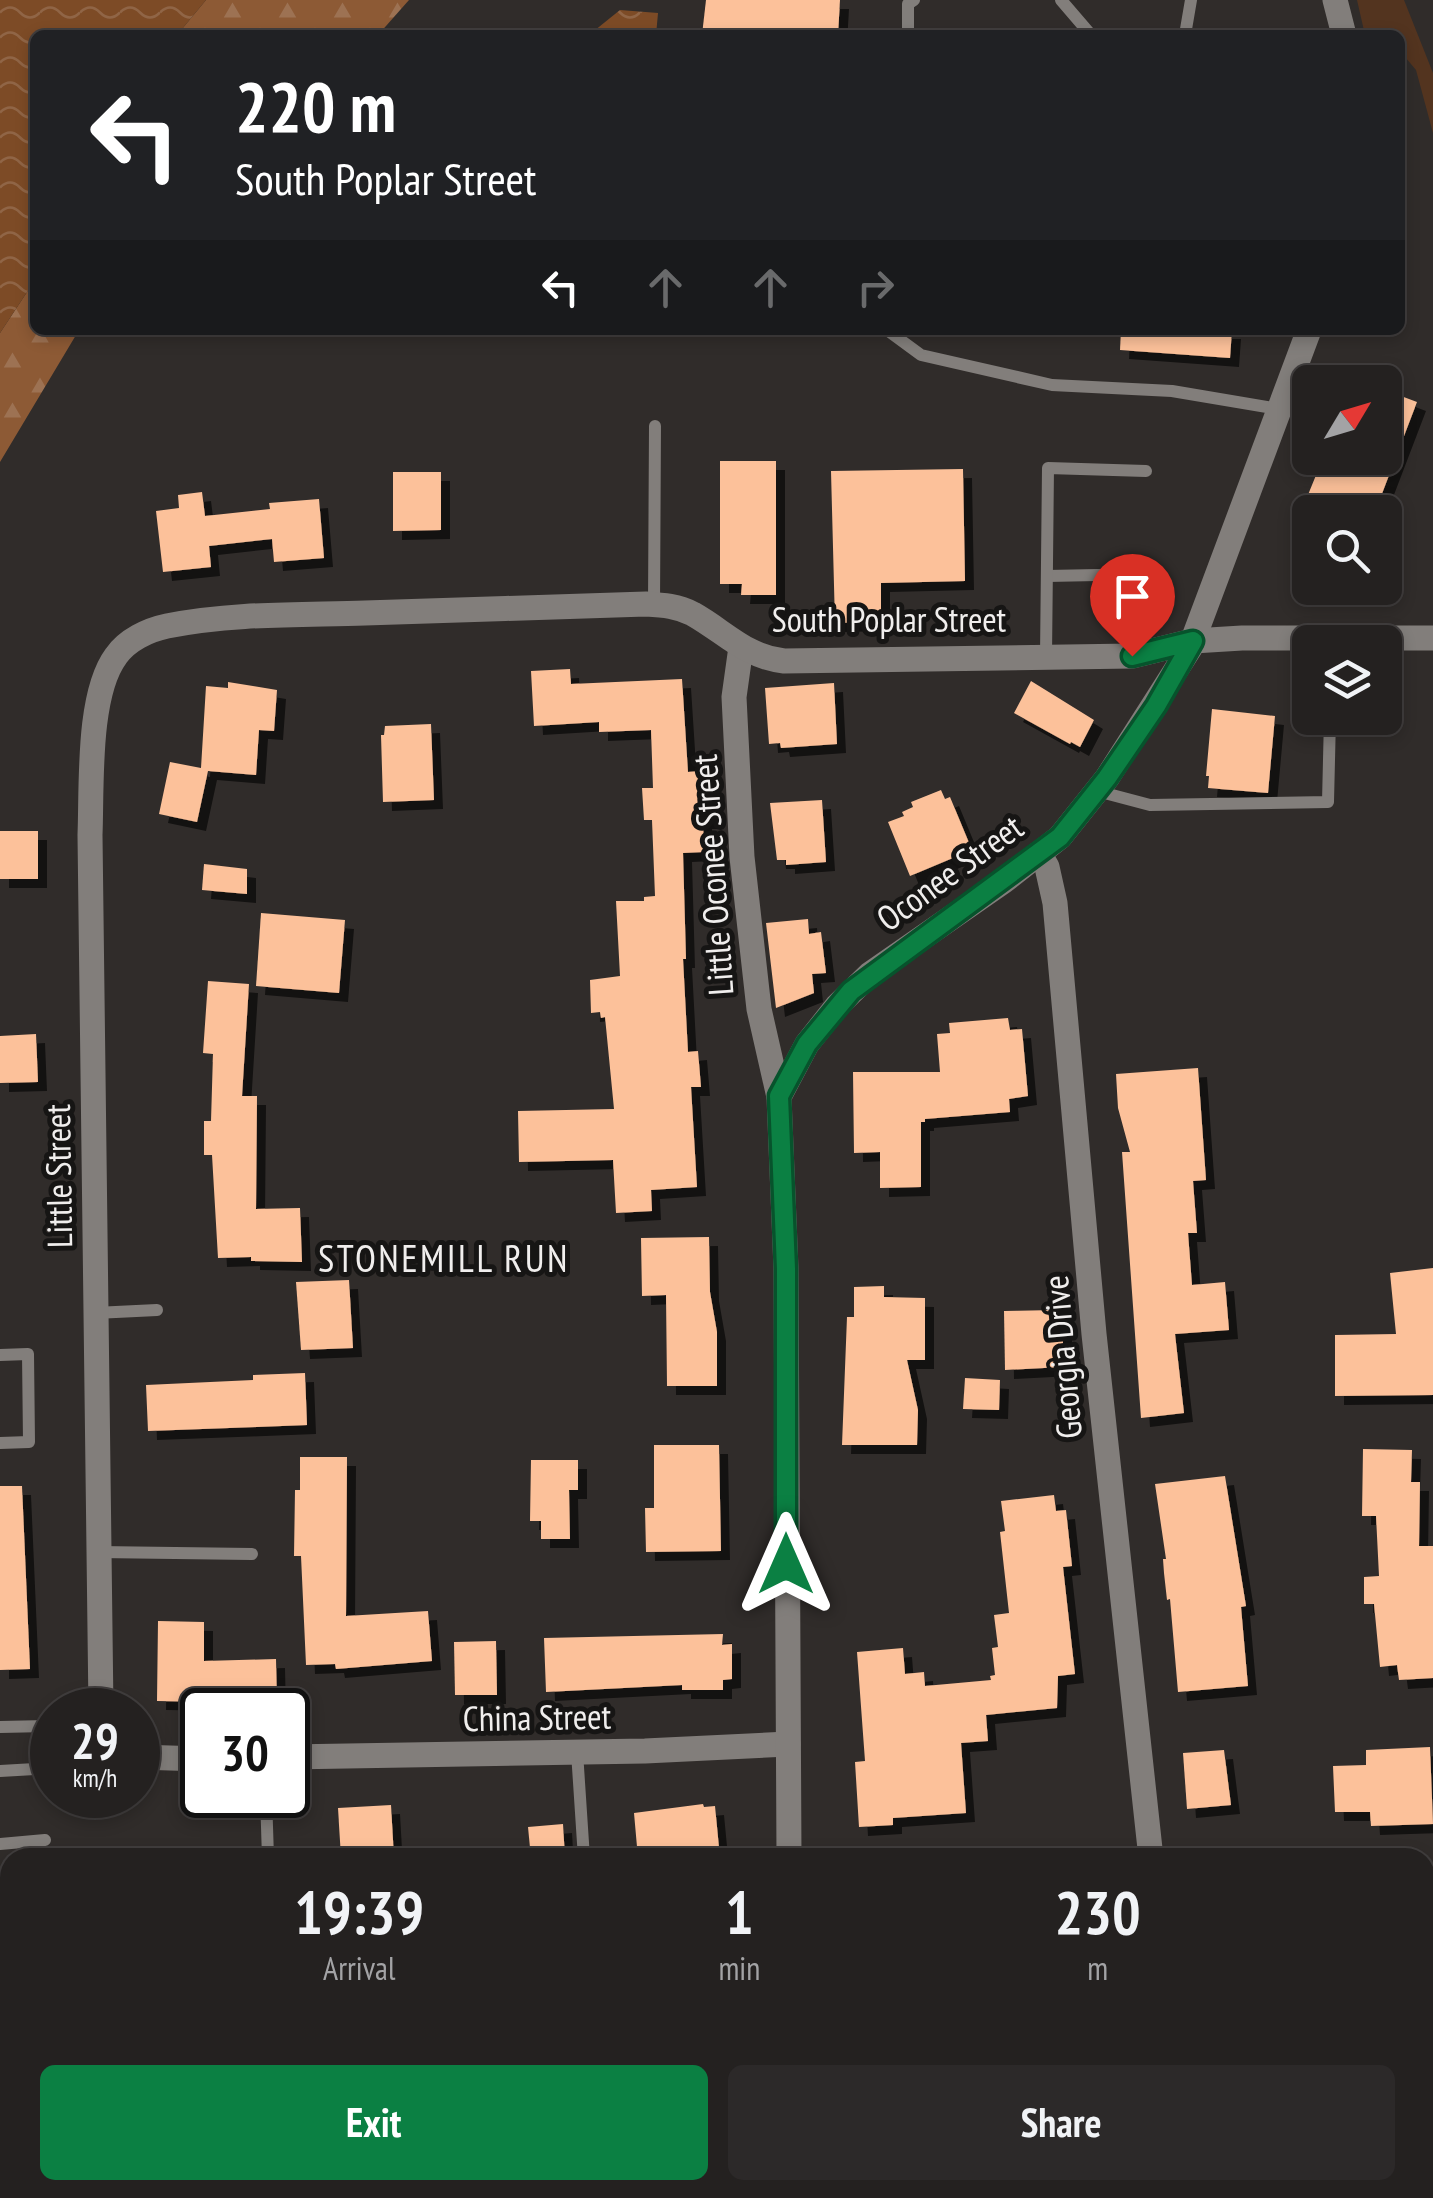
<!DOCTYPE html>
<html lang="en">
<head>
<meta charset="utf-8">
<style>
	:root { --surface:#242120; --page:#2c2929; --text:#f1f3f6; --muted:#a3a3a5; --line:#413e3e; --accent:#0b8043 }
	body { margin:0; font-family:"PT Sans Narrow",sans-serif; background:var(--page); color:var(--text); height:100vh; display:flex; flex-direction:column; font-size:38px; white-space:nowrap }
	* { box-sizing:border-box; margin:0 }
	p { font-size:32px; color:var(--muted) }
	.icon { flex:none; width:55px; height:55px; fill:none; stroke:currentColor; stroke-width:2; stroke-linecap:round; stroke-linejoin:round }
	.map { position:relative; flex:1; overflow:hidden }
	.side { position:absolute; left:0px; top:1848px; width:1435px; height:352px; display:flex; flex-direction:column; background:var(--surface); border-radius:30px 30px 0 0; box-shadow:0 5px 15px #0003,0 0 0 2px var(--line) }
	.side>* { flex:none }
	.top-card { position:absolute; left:30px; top:30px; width:1375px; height:305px; border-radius:15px; box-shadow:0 5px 15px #0003,0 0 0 2px var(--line); background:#202124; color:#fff; overflow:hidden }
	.needle { width:65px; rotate:52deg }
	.buttons { position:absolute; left:1292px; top:365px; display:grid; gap:20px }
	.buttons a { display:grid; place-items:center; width:110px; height:110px; border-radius:15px; background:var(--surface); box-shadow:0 5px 15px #0003,0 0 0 2px var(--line); font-size:50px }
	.speed { position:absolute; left:30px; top:1688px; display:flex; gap:20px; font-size:50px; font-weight:700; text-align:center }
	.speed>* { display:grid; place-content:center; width:130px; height:130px; border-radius:50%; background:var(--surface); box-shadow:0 5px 15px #0003,0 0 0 2px var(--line); line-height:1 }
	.speed small { font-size:25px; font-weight:400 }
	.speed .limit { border:5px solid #111; border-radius:15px; background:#fff; color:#111 }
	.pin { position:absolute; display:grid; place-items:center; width:85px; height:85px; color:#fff; margin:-102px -42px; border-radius:50% 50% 50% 0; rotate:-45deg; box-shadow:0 0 10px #0007 }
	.pin .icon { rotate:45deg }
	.me { position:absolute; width:110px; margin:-55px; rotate:0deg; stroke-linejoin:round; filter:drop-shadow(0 0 8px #0008) }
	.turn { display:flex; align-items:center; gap:35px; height:210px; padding:0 40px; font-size:45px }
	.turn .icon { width:130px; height:130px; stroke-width:2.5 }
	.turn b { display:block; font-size:70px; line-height:85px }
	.lanes { display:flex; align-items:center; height:95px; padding:0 40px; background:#0003; justify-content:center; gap:50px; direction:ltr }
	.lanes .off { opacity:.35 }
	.eta { display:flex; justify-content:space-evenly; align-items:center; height:170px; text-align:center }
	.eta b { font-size:60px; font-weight:600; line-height:70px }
	.button { display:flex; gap:20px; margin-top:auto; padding:20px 40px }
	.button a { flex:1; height:115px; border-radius:15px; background:var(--accent); color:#fff; font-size:40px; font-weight:600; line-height:115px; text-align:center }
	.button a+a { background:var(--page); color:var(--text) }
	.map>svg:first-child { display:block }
	.green { fill:#53341f }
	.forest { fill:url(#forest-firs) }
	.water { fill:url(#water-waves) }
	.building { fill:#fcc19a; filter:url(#shadow) }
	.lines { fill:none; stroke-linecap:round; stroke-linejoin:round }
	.service { stroke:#827e7b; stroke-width:12 }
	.minor { stroke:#827e7b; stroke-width:25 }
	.route-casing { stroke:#07532c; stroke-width:25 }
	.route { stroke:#0b8043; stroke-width:18 }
	.labels { text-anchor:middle; stroke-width:10; stroke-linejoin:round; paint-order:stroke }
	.street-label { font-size:35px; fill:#f0eeed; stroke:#161514 }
	.neighbourhood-label { font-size:38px; letter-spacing:2.5px; fill:#f0eeed; stroke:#161514 }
</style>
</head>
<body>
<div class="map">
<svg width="1433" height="2198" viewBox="0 0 1433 2198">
	<defs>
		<pattern id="forest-firs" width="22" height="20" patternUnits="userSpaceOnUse" patternTransform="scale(2.5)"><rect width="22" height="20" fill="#8d5a35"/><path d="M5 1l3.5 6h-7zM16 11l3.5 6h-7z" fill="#9d7253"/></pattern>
		<pattern id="water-waves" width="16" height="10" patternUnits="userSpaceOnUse" patternTransform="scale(2.5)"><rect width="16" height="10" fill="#7d4b26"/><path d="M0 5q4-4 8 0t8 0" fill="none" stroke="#906546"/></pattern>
		<filter id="shadow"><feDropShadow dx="9" dy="9" stdDeviation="0" flood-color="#0009"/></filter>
	</defs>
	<rect width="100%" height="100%" fill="#302c2a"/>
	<polygon class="green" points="1357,0 1404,0 1433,73 1433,133 1416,70 1400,51 1400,35 1365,35"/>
	<g class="forest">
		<polygon points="206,0 409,0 378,35 177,35"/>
		<polygon points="35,280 35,330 79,330 0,462 0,333"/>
	</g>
	<g class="water">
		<polygon points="0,0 206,0 177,35 35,35 35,280 0,333"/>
		<polygon points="620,10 658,13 656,35 589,35"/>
	</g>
	<g class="building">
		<polygon points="706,0 840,0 838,35 702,35"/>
		<polygon points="1121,330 1232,330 1230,358 1120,350"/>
		<polygon points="1385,390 1417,402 1375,512 1301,512 1323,458 1385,458"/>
		<polygon points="720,461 776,461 776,595 741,595 742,584 720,584"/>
		<polygon points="963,469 965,581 881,583 881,622 835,623 831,471"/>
		<polygon points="393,472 441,472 441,530 393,531"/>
		<polygon points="202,492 205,516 270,509 269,503 319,499 324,558 274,562 272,539 209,546 211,567 163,572 156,511 179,508 178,495"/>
		<polygon points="570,669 571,684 682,679 688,772 701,771 702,789 711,789 712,820 703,820 704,852 683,853 686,959 683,959 688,1052 698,1051 701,1087 691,1087 697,1187 651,1190 652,1211 616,1213 613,1160 519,1162 518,1111 614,1109 605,1017 601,1018 600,1012 591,1013 590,980 620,976 616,901 644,901 644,897 655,896 652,820 644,820 642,788 653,788 651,730 599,732 599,722 534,726 531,671"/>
		<polygon points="1031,681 1094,720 1080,747 1071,742 1070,744 1014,713"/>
		<polygon points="228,682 277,690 274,731 259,730 256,775 208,771 197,822 159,814 170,762 201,768 206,686 228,688"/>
		<polygon points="834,683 837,744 781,748 780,743 769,744 765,688"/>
		<polygon points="1212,709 1275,716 1268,793 1208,788 1209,776 1206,776"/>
		<polygon points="431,724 434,800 383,802 381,735 384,735 385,726"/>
		<polygon points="941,790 945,799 950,797 972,850 910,876 888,822 904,816 902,812 913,807 911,802"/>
		<polygon points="822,800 826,862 786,865 786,860 777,860 770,803"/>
		<rect x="0" y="831" width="38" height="48"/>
		<polygon points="204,864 247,869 247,894 202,890"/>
		<polygon points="261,913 345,920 339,993 256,986"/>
		<polygon points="808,919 809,934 821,932 826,973 812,974 814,993 776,1008 766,923"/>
		<polygon points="208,981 249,984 242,1096 257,1096 256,1209 300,1208 302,1262 251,1261 251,1257 218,1258 212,1155 204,1155 204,1121 211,1121 213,1054 203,1053"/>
		<polygon points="1008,1018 1010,1030 1022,1029 1028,1096 1009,1099 1010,1112 925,1119 925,1122 921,1122 921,1187 880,1188 880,1152 854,1153 853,1072 940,1072 937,1034 950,1033 949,1023"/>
		<polygon points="36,1034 38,1082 0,1083 0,1036"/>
		<polygon points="1198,1068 1206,1180 1193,1181 1197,1233 1188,1233 1192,1285 1225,1282 1229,1330 1175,1334 1184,1413 1141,1418 1122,1152 1130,1152 1118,1108 1116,1074"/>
		<polygon points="709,1237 710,1292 717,1332 717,1386 667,1386 666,1295 642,1296 641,1238"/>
		<polygon points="1433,1268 1433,1395 1335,1396 1335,1335 1396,1334 1390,1273"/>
		<polygon points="349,1280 353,1348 301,1350 296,1282"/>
		<polygon points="884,1286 884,1297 925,1298 925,1360 907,1360 918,1410 917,1445 842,1445 847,1317 854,1317 854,1287"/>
		<polygon points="1055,1310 1063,1311 1063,1367 1005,1370 1004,1311"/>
		<polygon points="305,1373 307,1425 148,1431 146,1385 253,1380 253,1375"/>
		<polygon points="965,1378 1000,1380 999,1410 963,1409"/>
		<polygon points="654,1445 719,1445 721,1551 646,1552 645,1508 654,1508"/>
		<polygon points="1363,1449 1412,1450 1411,1482 1420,1482 1419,1546 1433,1546 1433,1678 1399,1680 1397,1665 1380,1667 1374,1604 1364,1604 1364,1577 1379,1576 1376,1516 1362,1516"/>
		<polygon points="300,1457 347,1457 346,1616 428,1611 432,1661 336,1669 335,1664 306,1665 301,1556 294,1556 295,1490 300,1490"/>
		<polygon points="531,1460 578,1460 578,1490 569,1490 570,1539 541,1539 541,1521 530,1521"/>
		<polygon points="1225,1476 1246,1606 1241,1607 1248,1686 1178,1692 1170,1599 1167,1600 1164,1573 1163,1559 1166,1559 1155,1484"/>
		<polygon points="0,1486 22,1486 30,1669 0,1670"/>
		<polygon points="1054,1495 1056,1511 1066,1510 1072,1566 1063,1567 1075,1674 1058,1676 1057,1708 986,1715 988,1741 961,1743 966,1813 893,1818 893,1825 859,1827 855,1762 865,1761 857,1652 903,1648 905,1674 924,1672 925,1686 991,1680 990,1676 995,1675 992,1648 998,1647 994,1615 1009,1613 1000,1532 1005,1531 1001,1501"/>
		<polygon points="158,1621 204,1622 204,1661 276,1659 277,1703 157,1701"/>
		<polygon points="723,1634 722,1645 732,1644 732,1679 723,1680 723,1690 682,1690 682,1685 546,1692 544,1638"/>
		<polygon points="496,1641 497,1695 455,1695 454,1642"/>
		<polygon points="1430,1747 1433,1824 1371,1826 1370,1812 1335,1812 1333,1766 1366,1765 1366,1750"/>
		<polygon points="1224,1750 1231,1805 1187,1809 1183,1753"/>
		<polygon points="703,1804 704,1807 715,1806 720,1858 638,1858 634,1813"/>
		<polygon points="391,1805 394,1858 341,1858 338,1808"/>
		<polygon points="563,1824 565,1858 531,1858 528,1827"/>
	</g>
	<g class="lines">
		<g class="service">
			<polyline points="1061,0 1091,35"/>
			<polyline points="908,35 908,4 914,0"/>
			<polyline points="1185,35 1191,0"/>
			<polyline points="887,330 921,355 1052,385 1172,391 1279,409"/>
			<polyline points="1047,576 1148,574"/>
			<polyline points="654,605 655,426"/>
			<polyline points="1046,656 1048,468 1146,471"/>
			<polyline points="1097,791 1150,805 1328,802 1330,718"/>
			<polyline points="95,1313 157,1310"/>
			<polyline points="0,1355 28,1354 29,1442 0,1443"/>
			<polyline points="98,1552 252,1554"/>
			<polyline points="0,1727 47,1726"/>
			<polyline points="577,1752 584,1858"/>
			<polyline points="0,1771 52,1768"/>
			<polyline points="266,1795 268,1858"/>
			<polyline points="0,1844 45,1840"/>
			<polyline points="1425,1960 1433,1960"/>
			<polyline points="1425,2010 1433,2010"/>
			<polyline points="0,2134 10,2134"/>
			<polyline points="281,2190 282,2198"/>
			<polyline points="598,2190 598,2198"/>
		</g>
		<g class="minor">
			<polyline points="1335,0 1344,35"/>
			<polyline points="741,647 734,697 742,857 759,1009 779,1097"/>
			<polyline points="1039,853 1047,867 1055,903 1094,1334 1151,1858"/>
			<path d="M 101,1710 L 90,835 C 92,787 87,695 116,656 C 127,640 148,630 167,626 C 232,613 299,615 365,613 C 459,610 552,607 646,604 C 663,605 678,606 693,614 C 725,632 746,657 784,661 L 1132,656 L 1193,641 L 1242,638 L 1433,638"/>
			<polyline points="138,1757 202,1759"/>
			<polyline points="288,1757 645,1751 788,1744"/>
			<polyline points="789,1858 786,1269 779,1097 807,1044 837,1006 870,974 1004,881 1060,837 1107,778 1190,648 1309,330"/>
			<polyline points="1425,1907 1433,1907"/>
			<polyline points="792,2190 792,2198"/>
			<polyline points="1189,2190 1190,2198"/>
		</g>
	</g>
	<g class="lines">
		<defs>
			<polyline id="route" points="786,1564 786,1269 779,1096 807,1044 851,991 1060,837 1107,778 1156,706 1193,641 1132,656"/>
		</defs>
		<use href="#route" class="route-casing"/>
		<use href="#route" class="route"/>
	</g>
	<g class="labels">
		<g class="street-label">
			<text x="889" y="632">South Poplar Street</text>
			<text transform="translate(950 873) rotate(-36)" y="12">Oconee Street</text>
			<text transform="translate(713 875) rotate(-94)" y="12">Little Oconee Street</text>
			<text transform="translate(59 1176) rotate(-91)" y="12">Little Street</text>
			<text transform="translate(1063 1357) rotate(-95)" y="12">Georgia Drive</text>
			<text transform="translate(537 1718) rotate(-1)" y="12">China Street</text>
		</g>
		<g class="neighbourhood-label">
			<text x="444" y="1272">STONEMILL RUN</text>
		</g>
	</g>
</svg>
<div class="buttons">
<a><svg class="needle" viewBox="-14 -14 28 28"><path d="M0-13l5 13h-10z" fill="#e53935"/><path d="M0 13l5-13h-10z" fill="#a3a3a5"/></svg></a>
<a><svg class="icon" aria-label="search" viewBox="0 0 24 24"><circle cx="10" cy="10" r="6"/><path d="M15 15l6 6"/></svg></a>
<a><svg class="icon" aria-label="layers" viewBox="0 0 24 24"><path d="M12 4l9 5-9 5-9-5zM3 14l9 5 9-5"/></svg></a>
</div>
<div class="speed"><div>29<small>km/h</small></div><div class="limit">30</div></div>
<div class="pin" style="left:1132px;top:656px;background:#d93025"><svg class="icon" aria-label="arrive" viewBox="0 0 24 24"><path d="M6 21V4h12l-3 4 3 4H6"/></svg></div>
<svg class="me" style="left:786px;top:1564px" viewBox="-20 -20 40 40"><path d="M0-17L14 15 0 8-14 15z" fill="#0b8043" stroke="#fff" stroke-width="4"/></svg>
<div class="top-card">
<div class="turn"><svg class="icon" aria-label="left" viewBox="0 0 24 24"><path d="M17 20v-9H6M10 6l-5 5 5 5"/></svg><div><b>220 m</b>South Poplar Street</div></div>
<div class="lanes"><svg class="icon" aria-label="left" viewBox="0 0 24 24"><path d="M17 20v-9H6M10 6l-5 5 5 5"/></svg><svg class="icon off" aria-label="ahead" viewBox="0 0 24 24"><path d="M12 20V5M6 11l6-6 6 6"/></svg><svg class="icon off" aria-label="ahead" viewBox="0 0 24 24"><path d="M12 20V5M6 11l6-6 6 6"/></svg><svg class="icon off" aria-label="right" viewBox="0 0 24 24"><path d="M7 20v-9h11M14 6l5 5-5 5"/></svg></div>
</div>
<section class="side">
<div class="eta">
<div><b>19:39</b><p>Arrival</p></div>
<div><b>1</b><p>min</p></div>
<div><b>230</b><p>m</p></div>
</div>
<div class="button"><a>Exit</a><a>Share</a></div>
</section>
</div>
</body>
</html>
